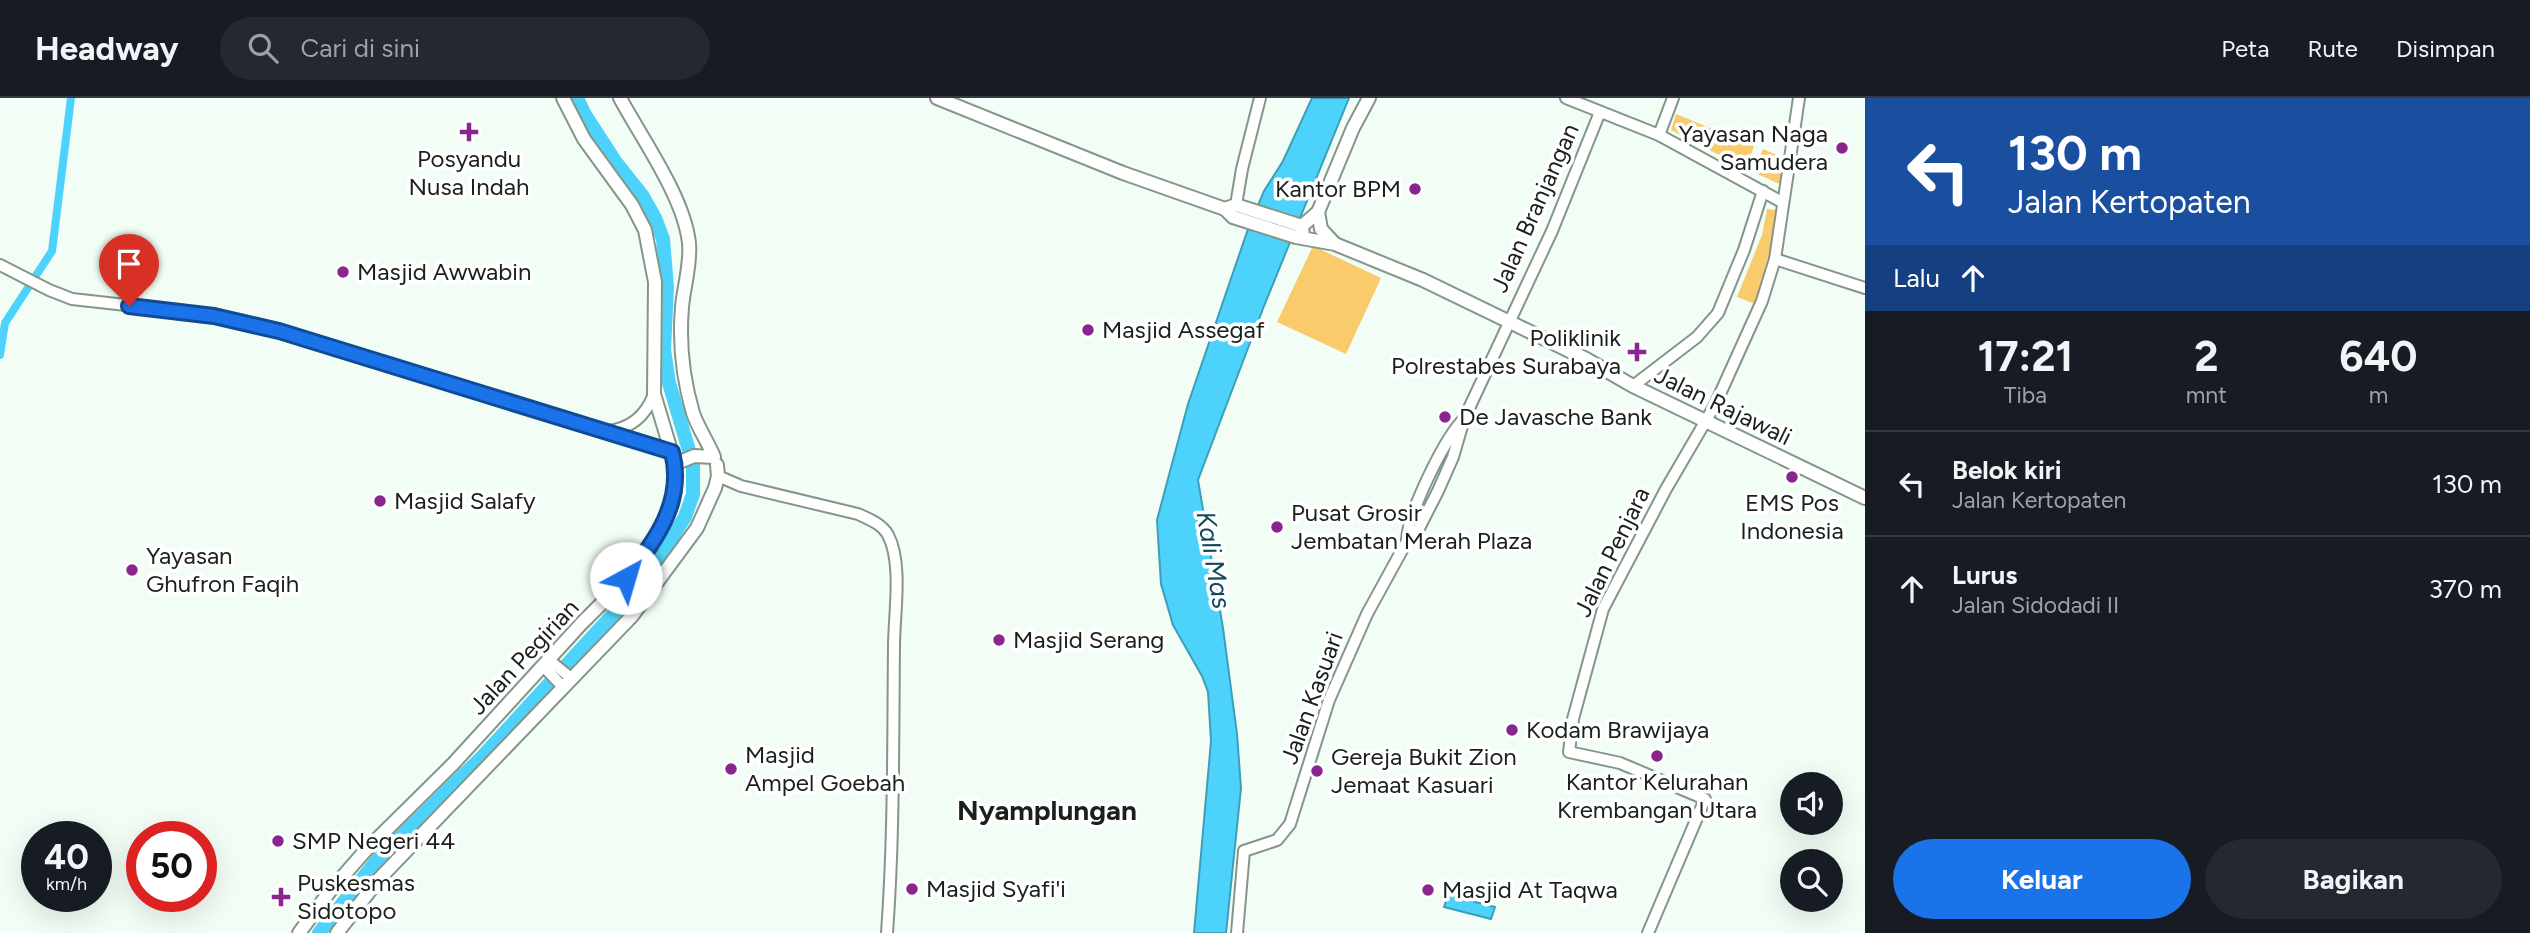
<!DOCTYPE html>
<html lang="id">
<head>
<meta charset="utf-8">
<style>
	:root { --surface:#171b24; --page:#242831; --text:#f1f3f6; --muted:#9ea1a6; --line:#363941; --accent:#1a73e8 }
	body { margin:0; font-family:Figtree,sans-serif; background:var(--page); color:var(--text); height:100vh; display:flex; flex-direction:column; font-size:26px; white-space:nowrap }
	* { box-sizing:border-box; margin:0 }
	p { font-size:23px; color:var(--muted) }
	.icon { flex:none; width:38px; height:38px; fill:none; stroke:currentColor; stroke-width:2; stroke-linecap:round; stroke-linejoin:round }
	.map { position:relative; flex:1; overflow:hidden }
	.details { display:flex; flex-direction:column; background:var(--surface); width:665px }
	.details>* { flex:none }
	.guide { background:#1a4fa0; color:#fff; overflow:hidden }
	.controls { position:absolute; left:1780px; top:674px; display:grid; gap:14px }
	.controls a { display:grid; place-items:center; width:63px; height:63px; border-radius:50%; background:var(--surface); box-shadow:0 7px 28px #0002; font-size:35px }
	.speed { position:absolute; left:21px; top:723px; display:flex; gap:14px; font-size:35px; font-weight:700; text-align:center }
	.speed>* { display:grid; place-content:center; width:91px; height:91px; border-radius:50%; background:var(--surface); box-shadow:0 7px 28px #0002; line-height:1 }
	.speed small { font-size:18px; font-weight:400 }
	.speed .limit { border:10px solid #d22; background:#fff; color:#111 }
	.pin { position:absolute; display:grid; place-items:center; width:60px; height:60px; color:#fff; margin:-72px -30px; border-radius:50% 50% 50% 0; rotate:-45deg; box-shadow:0 0 7px #0007 }
	.pin .icon { rotate:45deg }
	.me { position:absolute; width:77px; margin:-38px; rotate:39deg; stroke-linejoin:round; filter:drop-shadow(0 0 5px #0008) }
	.turn { display:flex; align-items:center; gap:24px; height:147px; padding:0 28px; font-size:32px }
	.turn .icon { width:91px; height:91px; stroke-width:2.5 }
	.turn b { display:block; font-size:49px; line-height:60px }
	.then { display:flex; align-items:center; height:66px; padding:0 28px; background:#0003; gap:14px; font-size:26px }
	.eta { display:flex; justify-content:space-evenly; align-items:center; height:119px; text-align:center }
	.eta b { font-size:42px; font-weight:700; line-height:49px }
	.cta { display:flex; gap:14px; margin-top:auto; padding:14px 28px }
	.cta a { flex:1; height:80px; border-radius:42px; background:var(--accent); color:#fff; font-size:28px; font-weight:700; line-height:80px; text-align:center }
	.cta a+a { background:var(--page); color:var(--text) }
	ul { padding:0; list-style:none }
	li { display:flex; align-items:center; gap:21px; height:105px; padding:0 28px; border-top:2px solid var(--line) }
	li div { flex:1 }
	li b { display:block; font-size:26px }
	li em { font-style:normal }
	header { display:flex; align-items:center; gap:42px; box-sizing:border-box; height:98px; padding:0 35px; background:var(--surface); border-bottom:2px solid var(--line) }
	header strong { font-size:33px }
	nav { display:flex; gap:38px; margin-inline-start:auto; font-size:24px }
	.search { width:490px; height:63px; background:var(--page); display:flex; align-items:center; gap:18px; box-sizing:border-box; padding:0 24px; border-radius:38px; color:var(--muted); font-size:26px }
	main { display:flex; flex:1; min-height:0 }
	.map>svg:first-child { display:block }
	.green { fill:#f9cb6d }
	.water { fill:#4dd3fb; stroke:#3e9eb8; stroke-width:2 }
	.lines { fill:none; stroke-linecap:round; stroke-linejoin:round }
	.canal { stroke:#4dd3fb; stroke-width:8 }
	.river { stroke:#4dd3fb; stroke-width:14 }
	.minor-casing { stroke:#839688; stroke-width:14 }
	.major-casing { stroke:#839688; stroke-width:16 }
	.minor { stroke:#fff; stroke-width:10 }
	.major { stroke:#fff; stroke-width:12 }
	.route-casing { stroke:#114b97; stroke-width:18 }
	.route { stroke:#1a73e8; stroke-width:12 }
	.poi-dot { fill:#88258e; stroke:#fff; stroke-width:2.5 }
	.labels { text-anchor:middle; stroke-width:7; stroke-linejoin:round; paint-order:stroke }
	.poi-label { font-size:24px; fill:#1a211c; stroke:#fff; text-anchor:start }
	.street-label { font-size:24px; fill:#1a211c; stroke:#fff }
	.water-label { font-size:26px; font-style:italic; fill:#10495a; stroke:#fff }
	.quarter-label { font-size:28px; font-weight:bold; fill:#1a211c; stroke:#fff }
</style>
</head>
<body>
<header>
<strong>Headway</strong>
<div class="search"><svg class="icon" aria-label="search" viewBox="0 0 24 24"><circle cx="10" cy="10" r="6"/><path d="M15 15l6 6"/></svg>Cari di sini</div>
<nav><a>Peta</a><a>Rute</a><a>Disimpan</a></nav>
</header>
<main>
<div class="map">
<svg width="1865" height="835" viewBox="0 0 1865 835">
	<rect width="100%" height="100%" fill="#f2fef5"/>
	<g class="green">
		<polygon points="1676,16 1754,48 1746,71 1671,32"/>
		<polygon points="1763,51 1784,60 1782,85 1777,85 1753,74"/>
		<polygon points="1767,111 1776,112 1771,148 1755,206 1737,199 1762,137"/>
		<polygon points="1313,148 1381,180 1346,256 1277,224"/>
	</g>
	<g class="water">
		<polygon points="1312,0 1349,0 1264,208 1198,382 1223,530 1237,636 1241,690 1226,835 1194,835 1211,643 1208,594 1202,578 1173,527 1161,486 1157,422 1188,306 1248,131 1264,93 1283,63"/>
		<polygon points="1448,797 1495,809 1491,821 1444,809"/>
	</g>
	<g class="lines">
		<polyline class="canal" points="0,257 5,225 52,153 71,0"/>
		<polyline class="river" points="319,835 377,762 482,659 629,499 671,441 685,419 693,396 693,366 669,285 664,252 667,189 663,141 655,120 642,97 615,63 584,15 577,0"/>
		<defs>
			<g id="minor">
				<polyline points="1566,0 1659,37 1782,104"/>
				<polyline points="1659,37 1673,0"/>
				<polyline points="1236,107 1242,71 1260,0"/>
				<polyline points="1775,161 1865,190"/>
				<polyline points="0,167 49,192 72,201 198,215 279,233 672,354"/>
				<polyline points="1633,288 1697,239 1718,215 1744,152 1763,93"/>
				<path d="M 607,333 C 631,331 646,317 654,296"/>
				<path d="M 718,378 L 741,388 L 858,416 C 869,421 882,426 888,437 C 903,465 894,517 894,548 C 893,644 894,739 887,835"/>
				<path d="M 1407,443 C 1407,417 1445,339 1464,321"/>
				<polyline points="549,562 571,580"/>
				<polyline points="543,568 562,588"/>
				<polyline points="1237,835 1244,753 1277,742 1290,726 1329,602 1367,516 1407,443 1417,434 1438,393 1453,359 1464,321 1552,133 1600,14"/>
				<polyline points="1648,835 1705,701 1620,665 1569,654 1573,621 1603,511 1666,391 1715,307 1762,203 1775,161 1799,0"/>
			</g>
			<g id="major">
				<path d="M 620,0 C 642,41 684,99 689,145 C 691,167 684,187 682,209 C 679,244 683,281 693,315 C 698,330 708,344 714,359 L 694,358 L 675,366"/>
				<polyline points="937,0 1123,75 1225,111 1233,119 1296,139 1335,146 1423,182 1586,261 1633,288 1865,400"/>
				<polyline points="1225,111 1236,107 1302,128"/>
				<polyline points="1318,114 1321,131 1334,145"/>
				<polyline points="1303,140 1302,128 1318,114 1353,30 1369,0"/>
				<polyline points="299,835 330,793 365,753 453,666 581,526 614,493 651,449 672,406 675,392 675,366 654,296 655,184 645,132 632,107 584,41 563,0"/>
				<polyline points="337,835 379,781 632,518 697,430 715,390 718,378 717,367"/>
			</g>
		</defs>
		<use href="#minor" class="minor-casing"/>
		<use href="#major" class="major-casing"/>
		<use href="#minor" class="minor"/>
		<use href="#major" class="major"/>
	</g>
	<g class="lines">
		<defs>
			<path id="route" d="M 129,208 L 214,218 L 279,233 L 672,354 C 685,403 655,444 626,480"/>
		</defs>
		<use href="#route" class="route-casing"/>
		<use href="#route" class="route"/>
	</g>
	<g class="poi-dot">
		<path d="M465.5 23.5h7v7h7v7h-7v7h-7v-7h-7v-7h7z"/>
		<circle cx="1842" cy="50" r="7"/>
		<circle cx="1415" cy="91" r="7"/>
		<circle cx="343" cy="174" r="7"/>
		<circle cx="1088" cy="232" r="7"/>
		<path d="M1633.5 243.5h7v7h7v7h-7v7h-7v-7h-7v-7h7z"/>
		<circle cx="1445" cy="319" r="7"/>
		<circle cx="1792" cy="379" r="7"/>
		<circle cx="380" cy="403" r="7"/>
		<circle cx="1277" cy="429" r="7"/>
		<circle cx="132" cy="472" r="7"/>
		<circle cx="999" cy="542" r="7"/>
		<circle cx="1512" cy="632" r="7"/>
		<circle cx="1657" cy="658" r="7"/>
		<circle cx="731" cy="671" r="7"/>
		<circle cx="1317" cy="673" r="7"/>
		<circle cx="278" cy="743" r="7"/>
		<circle cx="912" cy="791" r="7"/>
		<circle cx="1428" cy="792" r="7"/>
		<path d="M277.5 788.5h7v7h7v7h-7v7h-7v-7h-7v-7h7z"/>
	</g>
	<g class="labels">
		<g class="poi-label">
			<text x="1828" y="44" text-anchor="end">Yayasan Naga<tspan x="1828" dy="28">Samudera</tspan></text>
			<text x="469" y="69" text-anchor="middle">Posyandu<tspan x="469" dy="28">Nusa Indah</tspan></text>
			<text x="1401" y="99" text-anchor="end">Kantor BPM</text>
			<text x="357" y="182">Masjid Awwabin</text>
			<text x="1102" y="240">Masjid Assegaf</text>
			<text x="1621" y="248" text-anchor="end">Poliklinik<tspan x="1621" dy="28">Polrestabes Surabaya</tspan></text>
			<text x="1459" y="327">De Javasche Bank</text>
			<text x="394" y="411">Masjid Salafy</text>
			<text x="1792" y="413" text-anchor="middle">EMS Pos<tspan x="1792" dy="28">Indonesia</tspan></text>
			<text x="1291" y="423">Pusat Grosir<tspan x="1291" dy="28">Jembatan Merah Plaza</tspan></text>
			<text x="146" y="466">Yayasan<tspan x="146" dy="28">Ghufron Faqih</tspan></text>
			<text x="1013" y="550">Masjid Serang</text>
			<text x="1526" y="640">Kodam Brawijaya</text>
			<text x="745" y="665">Masjid<tspan x="745" dy="28">Ampel Goebah</tspan></text>
			<text x="1331" y="667">Gereja Bukit Zion<tspan x="1331" dy="28">Jemaat Kasuari</tspan></text>
			<text x="1657" y="692" text-anchor="middle">Kantor Kelurahan<tspan x="1657" dy="28">Krembangan Utara</tspan></text>
			<text x="292" y="751">SMP Negeri 44</text>
			<text x="297" y="793">Puskesmas<tspan x="297" dy="28">Sidotopo</tspan></text>
			<text x="926" y="799">Masjid Syafi'i</text>
			<text x="1442" y="800">Masjid At Taqwa</text>
		</g>
		<g class="street-label">
			<text transform="translate(1535 110) rotate(-66)" y="8">Jalan Branjangan</text>
			<text transform="translate(1723 308) rotate(26)" y="8">Jalan Rajawali</text>
			<text transform="translate(1612 454) rotate(-64)" y="8">Jalan Penjara</text>
			<text transform="translate(524 559) rotate(-47)" y="8">Jalan Pegirian</text>
			<text transform="translate(1312 600) rotate(-70)" y="8">Jalan Kasuari</text>
		</g>
		<g class="water-label">
			<text transform="translate(1214 462) rotate(80)" y="9">Kali Mas</text>
		</g>
		<g class="quarter-label">
			<text x="1047" y="722">Nyamplungan</text>
		</g>
	</g>
</svg>
<div class="controls">
<a><svg class="icon" aria-label="sound" viewBox="0 0 24 24"><path d="M4 9h4l5-4v14l-5-4H4zM17 9q2 3 0 6"/></svg></a>
<a><svg class="icon" aria-label="search" viewBox="0 0 24 24"><circle cx="10" cy="10" r="6"/><path d="M15 15l6 6"/></svg></a>
</div>
<div class="speed"><div>40<small>km/h</small></div><div class="limit">50</div></div>
<div class="pin" style="left:129px;top:208px;background:#d93025"><svg class="icon" aria-label="arrive" viewBox="0 0 24 24"><path d="M6 21V4h12l-3 4 3 4H6"/></svg></div>
<svg class="me" style="left:626px;top:480px" viewBox="-20 -20 40 40"><circle r="19" fill="#fff"/><path d="M0-13L10 11 0 6-10 11z" fill="#1a73e8"/></svg>
</div>
<section class="details">
<div class="guide">
<div class="turn"><svg class="icon" aria-label="left" viewBox="0 0 24 24"><path d="M17 20v-9H6M10 6l-5 5 5 5"/></svg><div><b>130 m</b>Jalan Kertopaten</div></div>
<div class="then">Lalu<svg class="icon" aria-label="ahead" viewBox="0 0 24 24"><path d="M12 20V5M6 11l6-6 6 6"/></svg></div>
</div>
<div class="eta">
<div><b>17:21</b><p>Tiba</p></div>
<div><b>2</b><p>mnt</p></div>
<div><b>640</b><p>m</p></div>
</div>
<ul>
<li><svg class="icon" aria-label="left" viewBox="0 0 24 24"><path d="M17 20v-9H6M10 6l-5 5 5 5"/></svg><div><b>Belok kiri</b><p>Jalan Kertopaten</p></div><em>130 m</em></li>
<li><svg class="icon" aria-label="ahead" viewBox="0 0 24 24"><path d="M12 20V5M6 11l6-6 6 6"/></svg><div><b>Lurus</b><p>Jalan Sidodadi II</p></div><em>370 m</em></li>
</ul>
<div class="cta"><a>Keluar</a><a>Bagikan</a></div>
</section>
</main>
</body>
</html>
